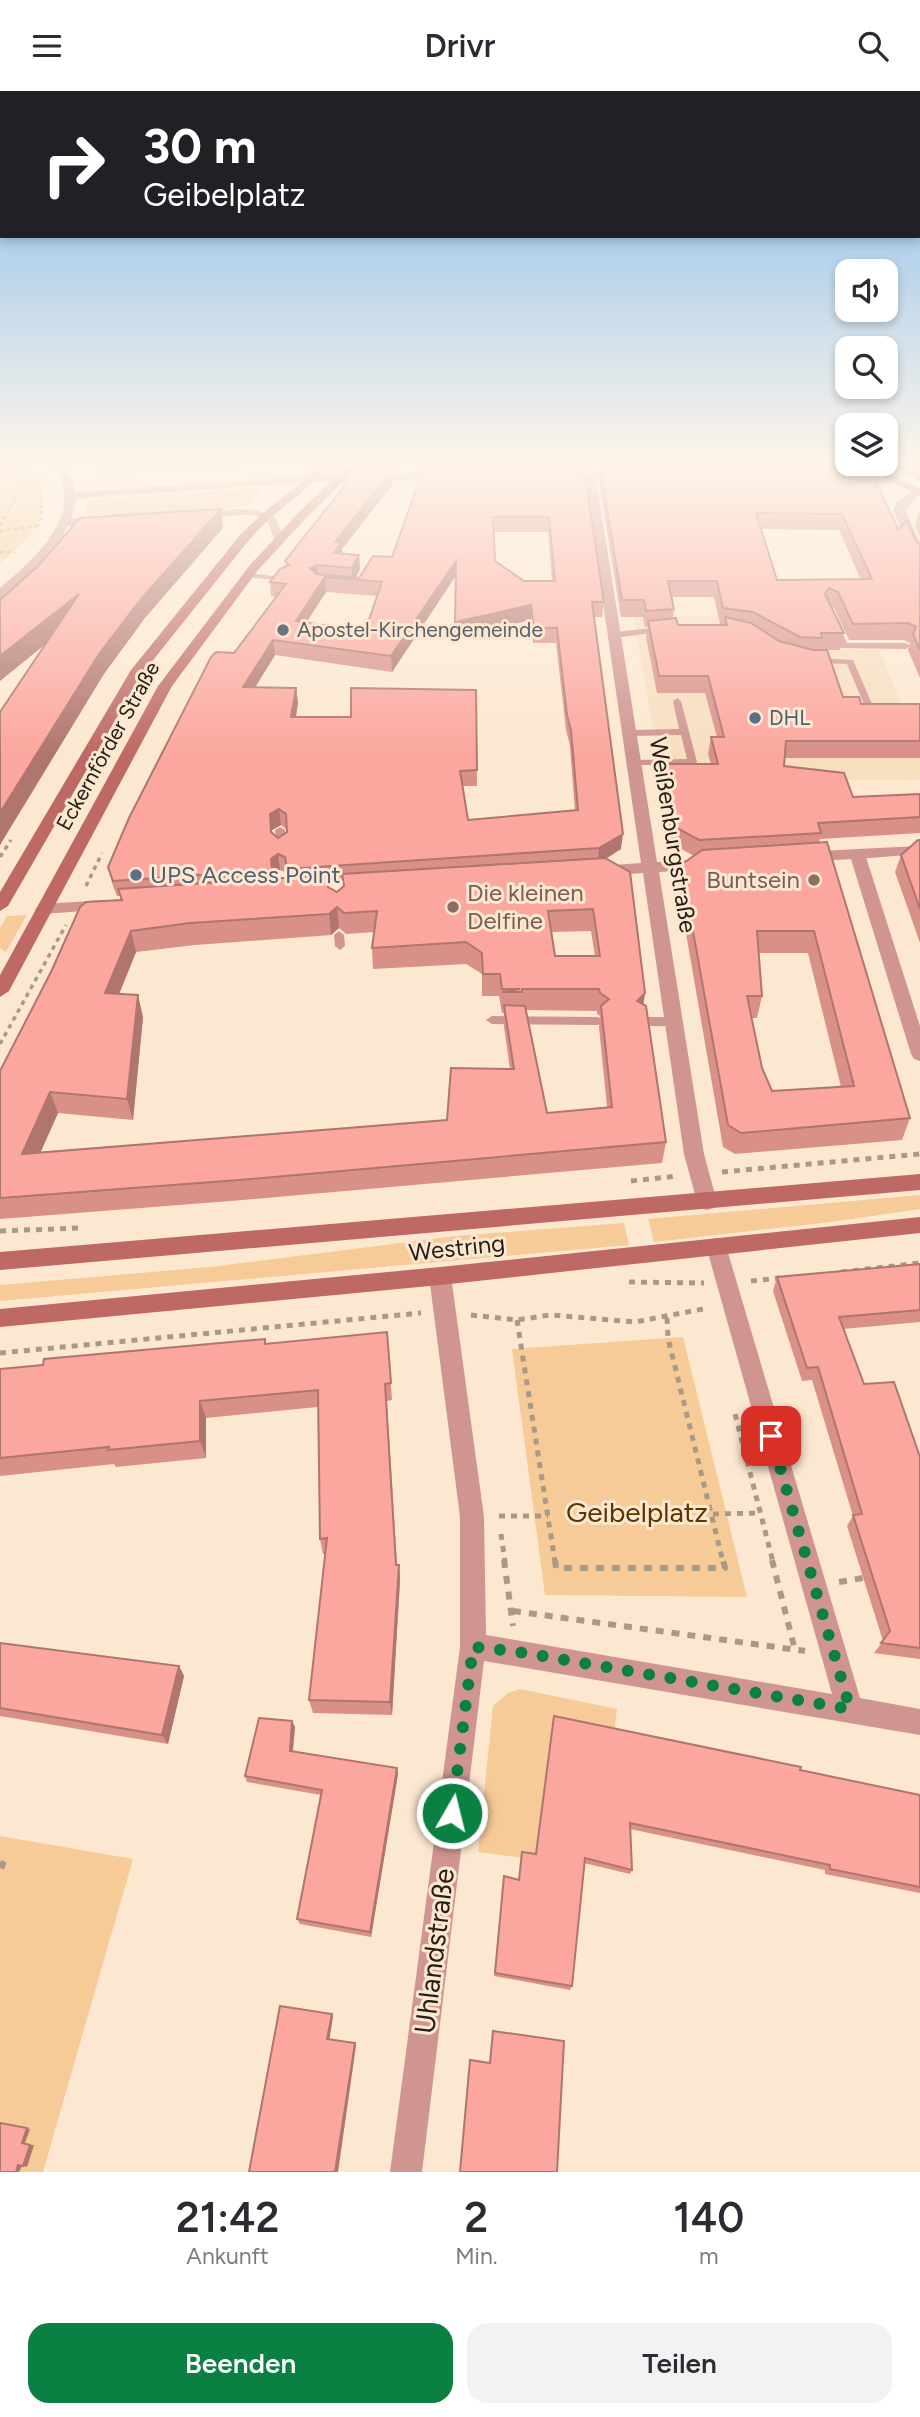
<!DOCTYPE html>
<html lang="de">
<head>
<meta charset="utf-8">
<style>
	:root { --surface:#fff; --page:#f2f2f3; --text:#2b2b33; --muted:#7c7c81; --accent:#0b8043 }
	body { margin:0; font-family:Figtree,sans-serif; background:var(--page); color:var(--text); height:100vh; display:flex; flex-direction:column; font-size:26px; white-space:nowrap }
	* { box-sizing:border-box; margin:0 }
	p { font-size:23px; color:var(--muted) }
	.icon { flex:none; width:38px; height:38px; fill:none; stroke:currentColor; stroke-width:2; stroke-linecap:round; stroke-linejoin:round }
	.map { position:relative; height:2081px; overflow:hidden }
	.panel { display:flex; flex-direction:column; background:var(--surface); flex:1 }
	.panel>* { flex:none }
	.guide { position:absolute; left:0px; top:0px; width:920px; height:147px; box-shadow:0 4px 10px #0003; background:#202124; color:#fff; overflow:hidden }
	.controls { position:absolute; left:835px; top:168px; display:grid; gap:14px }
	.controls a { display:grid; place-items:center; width:63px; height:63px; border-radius:14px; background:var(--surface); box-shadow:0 4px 10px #0003; font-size:35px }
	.pin { position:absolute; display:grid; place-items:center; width:60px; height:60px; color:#fff; margin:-30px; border-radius:14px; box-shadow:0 4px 10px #0006 }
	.me { position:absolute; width:77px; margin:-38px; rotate:8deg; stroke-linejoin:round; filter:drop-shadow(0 0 5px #0008) }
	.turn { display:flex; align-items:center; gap:24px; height:147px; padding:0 28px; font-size:32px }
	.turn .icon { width:91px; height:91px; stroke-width:2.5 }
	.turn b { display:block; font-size:49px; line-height:60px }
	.eta { display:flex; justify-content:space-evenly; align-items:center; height:119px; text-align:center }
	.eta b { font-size:42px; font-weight:600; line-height:49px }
	.button { display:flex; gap:14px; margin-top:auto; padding:14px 28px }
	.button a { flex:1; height:80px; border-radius:21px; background:var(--accent); color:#fff; font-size:28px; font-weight:600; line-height:80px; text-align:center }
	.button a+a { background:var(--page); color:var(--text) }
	header { display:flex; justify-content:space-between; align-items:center; height:91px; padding:0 28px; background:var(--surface); font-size:32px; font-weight:600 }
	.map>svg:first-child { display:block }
	.built { fill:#f7dec0 }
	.green { fill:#f6cb97 }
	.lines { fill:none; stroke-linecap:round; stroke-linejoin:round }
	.path-far3 { stroke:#a99a88; stroke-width:2.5; stroke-dasharray:3.5 3.5; stroke-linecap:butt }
	.path-far2 { stroke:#a99a88; stroke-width:3.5; stroke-dasharray:4.5 4.5; stroke-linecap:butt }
	.path-far1 { stroke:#a99a88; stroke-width:5; stroke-dasharray:6 6; stroke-linecap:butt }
	.path { stroke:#a99a88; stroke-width:6; stroke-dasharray:8 8; stroke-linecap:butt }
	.service { fill:#d09591; fill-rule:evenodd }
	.pedestrian { fill:#d09591; fill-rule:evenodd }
	.minor { fill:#d09591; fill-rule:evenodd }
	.secondary { fill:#be6965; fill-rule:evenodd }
	.wall { fill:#d89089; fill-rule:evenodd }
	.shaded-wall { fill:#b0756f }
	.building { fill:#fba79f; stroke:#b0756f; stroke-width:2; fill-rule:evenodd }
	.route { stroke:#0b8043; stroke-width:12; stroke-dasharray:0 21.6 }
	.worship-dot { fill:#6b7280; stroke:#fce8d0; stroke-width:2.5 }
	.service-dot { fill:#5c6f8a; stroke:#fce8d0; stroke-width:2.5 }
	.education-dot { fill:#8d6e63; stroke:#fce8d0; stroke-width:2.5 }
	.labels { text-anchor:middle; stroke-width:6; stroke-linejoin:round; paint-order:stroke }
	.far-worship-label { font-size:21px; fill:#5b616d; stroke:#fce8d0; text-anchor:start }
	.far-service-label { font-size:21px; fill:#4e5e75; stroke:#fce8d0; text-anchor:start }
	.far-street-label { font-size:21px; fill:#251e15; stroke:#fce8d0 }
	.street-label { font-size:24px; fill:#251e15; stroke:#fce8d0 }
	.service-label { font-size:24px; fill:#4e5e75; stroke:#fce8d0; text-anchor:start }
	.education-label { font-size:24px; fill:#785e54; stroke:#fce8d0; text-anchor:end }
	.near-park-label { font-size:28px; fill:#583700; stroke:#fce8d0 }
	.near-street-label { font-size:28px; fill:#251e15; stroke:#fce8d0 }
</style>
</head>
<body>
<header><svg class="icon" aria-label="menu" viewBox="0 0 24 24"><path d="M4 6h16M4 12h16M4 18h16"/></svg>Drivr<svg class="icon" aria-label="search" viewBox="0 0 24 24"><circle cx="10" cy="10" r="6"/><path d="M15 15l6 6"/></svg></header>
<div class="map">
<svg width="920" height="2081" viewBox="0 0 920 2081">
	<rect width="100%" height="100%" fill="#fce8d0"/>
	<polygon class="built" points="753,525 792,559 879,559 920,658 920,689 663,690 633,526"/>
	<g class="green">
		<path d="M 0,372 L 31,372 L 42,383 C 41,394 42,406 41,416 C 38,443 18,456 0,472 Z"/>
		<polygon points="260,397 263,399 247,414 239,416 90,425 85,423 87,411 94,408"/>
		<polygon points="27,824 6,861 0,857 0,837 7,825"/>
		<polygon points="920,1104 920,1118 831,1131 654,1151 648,1128"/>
		<polygon points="624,1132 629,1154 0,1210 0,1194 210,1176 456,1145"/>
		<polygon points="683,1246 747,1506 545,1504 512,1258"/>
		<polygon points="520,1598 617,1618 614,1643 582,1775 478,1761 493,1615 508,1602"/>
		<polygon points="0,1745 133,1768 43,2081 0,2081"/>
	</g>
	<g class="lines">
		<g class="path-far3">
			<path d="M 18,372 C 39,398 48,400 38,435"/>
			<polyline points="642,376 821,375 840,372"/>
			<polyline points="463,377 545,377"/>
			<polyline points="116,424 180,420"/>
			<polyline points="0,434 29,386"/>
			<polyline points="0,440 41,434"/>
			<polyline points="0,461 15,461"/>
		</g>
		<g class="path-far2">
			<polyline points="0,766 11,749"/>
			<polyline points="86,795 102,762"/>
			<polyline points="0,953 66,834"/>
		</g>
		<g class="path-far1">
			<polyline points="722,1081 920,1063"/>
			<polyline points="631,1090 678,1085"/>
			<polyline points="0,1140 79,1137"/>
			<polyline points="841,1181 920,1172"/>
			<polyline points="751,1190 780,1187"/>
			<polyline points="629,1191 704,1192"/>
			<polyline points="471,1224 517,1229 550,1224 635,1231 708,1217"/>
			<polyline points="667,1227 668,1247 723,1471"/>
			<polyline points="517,1229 555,1471"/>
			<polyline points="0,1262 421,1222"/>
			<polyline points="735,1323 773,1471"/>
			<polyline points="713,1423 761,1422"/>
			<polyline points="499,1425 548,1425"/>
			<polyline points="501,1443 505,1471"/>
		</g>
		<g class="path">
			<polyline points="504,1469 513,1535"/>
			<polyline points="555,1469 556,1477 725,1477 723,1469"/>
			<polyline points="772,1469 795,1559"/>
			<polyline points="839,1491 863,1487"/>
			<polyline points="513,1520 805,1560"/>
			<polyline points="0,1772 3,1773 0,1781"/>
		</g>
		<g class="service">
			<polygon points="584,372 591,372 593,387 586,385"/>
			<polygon points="245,482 284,486 288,488 284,490 248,486 245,486"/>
			<polygon points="832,533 838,533 847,552 906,552 910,555 906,558 841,557 831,535"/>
			<polygon points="663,536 666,536 666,540 615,547 611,544 615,541"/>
			<polygon points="814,567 853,569 872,613 884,614 884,618 866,618 847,573 811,572 811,568"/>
			<polygon points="677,607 681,610 697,671 692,674 632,674 630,672 635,669 687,668 681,644 630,645 625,642 630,639 679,638 673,610"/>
			<polygon points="280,736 285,739 286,757 281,760 276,757 275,739"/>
			<polygon points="339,840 344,844 345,855 340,859 335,855 334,844"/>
			<polygon points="492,925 598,926 604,930 598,934 492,933 486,929"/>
			<path d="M 642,926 L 674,926 L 680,930 C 671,937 645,937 636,930 Z"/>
		</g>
		<polygon class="pedestrian" points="920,755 920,763 857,768 850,763 857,758"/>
		<g class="minor">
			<path d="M 49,372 L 60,372 L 72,389 L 75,401 L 341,383 L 447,382 L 453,385 L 447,388 L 341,389 L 76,408 L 71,428 L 101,426 L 105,428 L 105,432 L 68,435 C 57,456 22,500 0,508 L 0,497 C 27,474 78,432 61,390 C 59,384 53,378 49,372 Z"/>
			<polygon points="892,372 915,372 859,386 853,383"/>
			<polygon points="626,382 632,385 630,387 596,388 657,771 705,768 713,773 705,778 659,781 704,1063 717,1111 714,1117 707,1119 700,1117 697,1111 684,1063 643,782 599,785 591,780 599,775 641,772 585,388 561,388 555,385 561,382"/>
			<polygon points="917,397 920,397 920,403 905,419 920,452 920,469 914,465 893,419 897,411"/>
			<path d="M 235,418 L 256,419 L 274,425 L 285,448 L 275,451 C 272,445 271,435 266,430 C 251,414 207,435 191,424 L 197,421 Z"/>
			<polygon points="857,758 865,763 920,935 920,970 914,968 911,963 851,768 805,771 797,766 805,761"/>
			<polygon points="105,809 113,814 111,818 43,823 35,818 43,813"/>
			<polygon points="716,1147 723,1149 726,1155 860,1607 920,1618 920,1644 484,1570 422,2081 390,2081 460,1556 460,1426 429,1185 433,1179 440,1176 447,1179 451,1185 484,1426 486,1544 832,1603 706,1155 709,1149"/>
		</g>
		<g class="secondary">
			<polygon points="325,372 337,372 270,427 249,449 142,583 8,815 0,820 0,801 131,579 241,443 262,423"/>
			<polygon points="351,372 363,372 308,425 258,479 172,595 9,900 0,906 0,884 158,595 250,474 300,420"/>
			<polygon points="891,372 904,372 920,382 920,390"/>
			<polygon points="857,373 870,373 920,398 920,405"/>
			<polygon points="920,1083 920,1099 0,1179 0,1161"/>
			<polygon points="920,1126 920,1142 440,1194 0,1236 0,1218 440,1176"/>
		</g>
	</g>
	<g class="wall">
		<polygon points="96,373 274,373 102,383"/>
		<path d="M 870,377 L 898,438 L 920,453 L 920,587 L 908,559 L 910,552 L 904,549 L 849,549 L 834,517 L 831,516 L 844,542 L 840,559 L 820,559 L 843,606 L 861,613 L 920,613 L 920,667 L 785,667 L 784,675 L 853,706 L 920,703 L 920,742 L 820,748 L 819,751 L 910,1027 L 902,1049 L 735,1063 L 723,1056 L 678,796 L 681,774 L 694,765 L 672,753 L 663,690 L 665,673 L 711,673 L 708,663 L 711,646 L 717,646 L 705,602 L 657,602 L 646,546 L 648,536 L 645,536 L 643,526 L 621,526 L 600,398 L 601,382 ZM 761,438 L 839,439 L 861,489 L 777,489 ZM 672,506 L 714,506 L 720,533 L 724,534 L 678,534 L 673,527 L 674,518 ZM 759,862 L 808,862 L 841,996 L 772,1000 L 762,977 L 751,927 L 757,927 L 762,905 Z"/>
		<path d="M 571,379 L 604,511 L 602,526 L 594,526 L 621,758 L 606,768 L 645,902 L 643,913 L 666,1051 L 662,1072 L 243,1109 L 0,1128 L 0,980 L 120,809 L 120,805 L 117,805 L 112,792 L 108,776 L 234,562 L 276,506 L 271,505 L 270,491 L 286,475 L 285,470 L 393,393 L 342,458 L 342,462 L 360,478 L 355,487 L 359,487 L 392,466 ZM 494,441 L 548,441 L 552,490 L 524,490 L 495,470 ZM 456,485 L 455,546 L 531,529 L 533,552 L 556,552 L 566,639 L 570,655 L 575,720 L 468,729 L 462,695 L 477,695 L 476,599 L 351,626 L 296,626 L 298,612 L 296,597 L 255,597 L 275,564 L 392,581 ZM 326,501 L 377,505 L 365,540 L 306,532 ZM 281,734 L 286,738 L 287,741 L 278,747 L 273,742 L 272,739 ZM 280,779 L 287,782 L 288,787 L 274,788 L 273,784 ZM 343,790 L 343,796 L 337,801 L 328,796 L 328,791 ZM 339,837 L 346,843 L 374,841 L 372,857 L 373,878 L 466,873 L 482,883 L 482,905 L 499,905 L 502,922 L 504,922 L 504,936 L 510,978 L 447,1029 L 40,1061 L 58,1022 L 133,1029 L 143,926 L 119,903 L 136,861 L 195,854 L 331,844 ZM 591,840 L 595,865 L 555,865 L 551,841 ZM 526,919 L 597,920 L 597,923 L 600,925 L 599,936 L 607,1016 L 547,1022 Z"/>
		<polygon points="920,418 920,446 915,435"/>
		<polygon points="920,749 920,852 895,781 901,764"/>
		<polygon points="920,1173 920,1231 843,1238 864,1293 920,1366 920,1568 874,1562 883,1550 847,1435 853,1425 812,1289 802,1290 773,1200 777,1186"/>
		<polygon points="387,1241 392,1309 387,1310 397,1474 399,1474 400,1489 392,1624 313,1622 309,1609 326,1463 323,1463 320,1448 318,1316 206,1327 206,1367 116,1376 114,1373 0,1385 0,1278 265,1248 266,1253"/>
		<polygon points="0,1552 179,1575 184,1585 168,1653 0,1625"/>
		<polygon points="554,1625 800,1679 920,1704 920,1802 825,1783 825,1779 630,1738 632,1779 630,1783 584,1772 572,1895 570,1899 494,1885 504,1785 518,1789 536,1763"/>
		<polygon points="292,1630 295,1636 293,1660 397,1677 398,1683 371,1846 300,1833 297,1828 321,1704 247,1691 245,1685"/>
	</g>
	<g class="shaded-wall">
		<polygon points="392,379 393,393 342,458 343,466 335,476 334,462 335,451"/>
		<polygon points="221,418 223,437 145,527 104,583 0,754 0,722 99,563 141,508"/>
		<polygon points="359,464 360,478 355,488 352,488 352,477"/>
		<polygon points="456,470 456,484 392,581 391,565"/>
		<polygon points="317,474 318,488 310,477"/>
		<polygon points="325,486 326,501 297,545 296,530"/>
		<polygon points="79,503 84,522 0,590 0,565"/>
		<polygon points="531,514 531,529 455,546 455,531"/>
		<polygon points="273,549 275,564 245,612 243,596"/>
		<polygon points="296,597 298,612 293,641 291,626"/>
		<polygon points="279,718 281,734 272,739 273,757 270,723"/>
		<polygon points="623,743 621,758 598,772 599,757"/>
		<polygon points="278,763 280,779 273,784 274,795 271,768"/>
		<polygon points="337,816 339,837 331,844 329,823"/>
		<polygon points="131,840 136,861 111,923 105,902"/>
		<polygon points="645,902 642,924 637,910"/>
		<polygon points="138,904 143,926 133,1029 127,1008"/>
		<polygon points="50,1001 58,1022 31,1083 22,1063"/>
		<polygon points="200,1310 206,1327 206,1367 200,1350"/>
		<polygon points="399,1474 400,1489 392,1624 390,1611"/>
		<polygon points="179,1575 184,1585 168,1653 162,1644"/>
		<polygon points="292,1630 295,1636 292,1666 290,1660"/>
		<polygon points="397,1677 398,1683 371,1846 370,1841"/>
		<polygon points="332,1923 333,1926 329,1951 327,1948"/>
		<polygon points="355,1952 356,1955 338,2081 335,2081"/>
		<polygon points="27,2037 30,2038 25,2052 22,2052"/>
		<polygon points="30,2054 34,2054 27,2076 23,2075"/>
		<polygon points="18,2074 22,2075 19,2081 16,2081"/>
	</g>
	<g class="building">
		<path d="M 870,377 L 898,438 L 907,430 L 916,450 L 920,453 L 920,559 L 913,543 L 916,536 L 908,532 L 853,533 L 838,501 L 829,497 L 825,503 L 844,542 L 821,542 L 822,547 L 800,546 L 753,521 L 723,517 L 717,490 L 668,490 L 674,518 L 646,520 L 644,509 L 622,509 L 601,382 L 612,378 ZM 756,422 L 842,423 L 872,488 L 777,489 Z"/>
		<path d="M 351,379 L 392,379 L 335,451 L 341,452 L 334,462 L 359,464 L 352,477 L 317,474 L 310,477 L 316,483 L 359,487 L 373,465 L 392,466 L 423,379 L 571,379 L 585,384 L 604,511 L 592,511 L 623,743 L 599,757 L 287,778 L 285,766 L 278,763 L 271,768 L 272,779 L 113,790 L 108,776 L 129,727 L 211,566 L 216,561 L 234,562 L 286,493 L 270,491 L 280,478 L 289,474 L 285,470 L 343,397 ZM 493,426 L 549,426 L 555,490 L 524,490 L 495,470 ZM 456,470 L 455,531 L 531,514 L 534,537 L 557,537 L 567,624 L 571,640 L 578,719 L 468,729 L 460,680 L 477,679 L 476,599 L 351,597 L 351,626 L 291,626 L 296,597 L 243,596 L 273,549 L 391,565 ZM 325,486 L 382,491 L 365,540 L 296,530 ZM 279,718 L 286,723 L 287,741 L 278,747 L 271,741 L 270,723 Z"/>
		<polygon points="221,418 141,508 99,563 0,722 0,621 79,503 0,565 0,509 38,475 80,427"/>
		<polygon points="725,526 751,532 779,550 813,559 827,559 843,606 859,606 861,613 920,613 920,650 786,650 784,675 844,682 853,706 920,703 920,726 818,732 821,742 699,749 675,736 665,673 718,673 711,646 724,646 708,585 659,585 648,530 676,527 678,534 727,534"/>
		<polygon points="918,749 920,749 920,818 901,764"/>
		<path d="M 827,751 L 910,1027 L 741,1042 L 728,1034 L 681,774 L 702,759 ZM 757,840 L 814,840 L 854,995 L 772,1000 L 762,977 L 747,905 L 762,905 Z"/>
		<path d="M 605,767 L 630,781 L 645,902 L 637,910 L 646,915 L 666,1051 L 239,1089 L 0,1107 L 0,980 L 51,881 L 80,816 L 86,811 L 122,809 L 118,798 L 327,784 L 328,796 L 337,801 L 344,795 L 342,783 ZM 337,816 L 344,822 L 377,820 L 372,857 L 466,851 L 482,862 L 483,883 L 500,883 L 502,898 L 520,898 L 502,901 L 522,901 L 522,898 L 599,898 L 600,902 L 609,908 L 601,915 L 612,1016 L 547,1022 L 525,915 L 504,914 L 514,978 L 451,977 L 447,1029 L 22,1063 L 50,1001 L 127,1008 L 138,904 L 105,902 L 131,840 L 190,832 L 329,823 ZM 593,818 L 600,865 L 555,865 L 548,820 Z"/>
		<polygon points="920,1173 920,1219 839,1226 864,1293 894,1291 920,1366 920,1557 881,1552 890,1540 853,1424 862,1423 818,1276 807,1277 777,1186"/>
		<polygon points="387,1241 391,1292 385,1293 396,1474 399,1474 390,1611 309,1609 327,1447 320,1448 318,1299 200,1310 200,1350 108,1359 109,1356 0,1367 0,1278 43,1274 44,1268 265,1248 265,1253"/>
		<polygon points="0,1552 179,1575 162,1644 0,1617"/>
		<polygon points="554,1625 801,1676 800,1679 920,1704 920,1796 830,1778 830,1774 630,1732 632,1779 585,1767 572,1895 495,1882 504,1785 519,1789 522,1761 536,1763"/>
		<polygon points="259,1627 292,1630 290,1660 397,1677 370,1841 297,1828 322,1699 245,1685"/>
		<polygon points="280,1915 332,1923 327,1948 355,1952 335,2081 249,2081"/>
		<polygon points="493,1940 564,1950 557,2081 460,2081 470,1969 490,1972"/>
		<polygon points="0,2032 27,2037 22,2052 30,2054 23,2075 18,2074 16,2081 0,2081"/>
	</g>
	<linearGradient id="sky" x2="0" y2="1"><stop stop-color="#7db8ec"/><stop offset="0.56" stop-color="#fef5ea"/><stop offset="1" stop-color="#fef5ea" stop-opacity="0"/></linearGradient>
	<rect width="920" height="664" fill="url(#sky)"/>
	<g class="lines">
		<polyline class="route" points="452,1722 473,1556 513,1560 850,1618 771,1345"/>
	</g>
	<circle class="worship-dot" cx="283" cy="539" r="7"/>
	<g class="service-dot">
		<circle cx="755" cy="627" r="7"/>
		<circle cx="136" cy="784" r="7"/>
	</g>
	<g class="education-dot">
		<circle cx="814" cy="789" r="7"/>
		<circle cx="453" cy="816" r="7"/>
	</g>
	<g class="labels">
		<g class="far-worship-label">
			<text x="297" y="546">Apostel-Kirchengemeinde</text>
		</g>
		<g class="far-service-label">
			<text x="769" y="634">DHL</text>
		</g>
		<g class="far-street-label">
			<text transform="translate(108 655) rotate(-61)" y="7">Eckernförder Straße</text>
		</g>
		<g class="street-label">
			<text transform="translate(673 744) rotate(81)" y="8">Weißenburgstraße</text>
			<text transform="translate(457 1157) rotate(-6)" y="8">Westring</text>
		</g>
		<g class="service-label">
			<text x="150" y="792">UPS Access Point</text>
		</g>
		<g class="education-label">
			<text x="800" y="797">Buntsein</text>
			<text x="467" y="810" text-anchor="start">Die kleinen<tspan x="467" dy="28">Delfine</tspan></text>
		</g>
		<g class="near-park-label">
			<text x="637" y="1431">Geibelplatz</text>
		</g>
		<g class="near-street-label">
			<text transform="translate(434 1860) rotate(-83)" y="10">Uhlandstraße</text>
		</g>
	</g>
</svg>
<div class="controls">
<a><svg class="icon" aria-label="sound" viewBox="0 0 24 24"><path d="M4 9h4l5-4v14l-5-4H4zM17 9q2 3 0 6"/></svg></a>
<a><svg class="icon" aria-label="search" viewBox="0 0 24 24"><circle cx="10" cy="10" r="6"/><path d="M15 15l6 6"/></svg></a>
<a><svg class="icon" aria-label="layers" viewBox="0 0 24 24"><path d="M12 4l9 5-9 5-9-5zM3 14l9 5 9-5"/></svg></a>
</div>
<div class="pin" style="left:771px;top:1345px;background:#d93025"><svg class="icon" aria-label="arrive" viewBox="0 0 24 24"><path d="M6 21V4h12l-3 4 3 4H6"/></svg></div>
<svg class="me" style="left:452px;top:1722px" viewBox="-20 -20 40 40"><circle r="17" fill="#0b8043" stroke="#fff" stroke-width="3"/><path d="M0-11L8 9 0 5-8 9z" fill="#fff"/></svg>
<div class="guide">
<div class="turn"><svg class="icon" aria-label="right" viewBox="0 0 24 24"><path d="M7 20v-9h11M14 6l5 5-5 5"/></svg><div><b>30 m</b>Geibelplatz</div></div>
</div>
</div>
<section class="panel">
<div class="eta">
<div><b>21:42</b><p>Ankunft</p></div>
<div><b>2</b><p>Min.</p></div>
<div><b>140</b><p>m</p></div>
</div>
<div class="button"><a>Beenden</a><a>Teilen</a></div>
</section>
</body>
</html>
